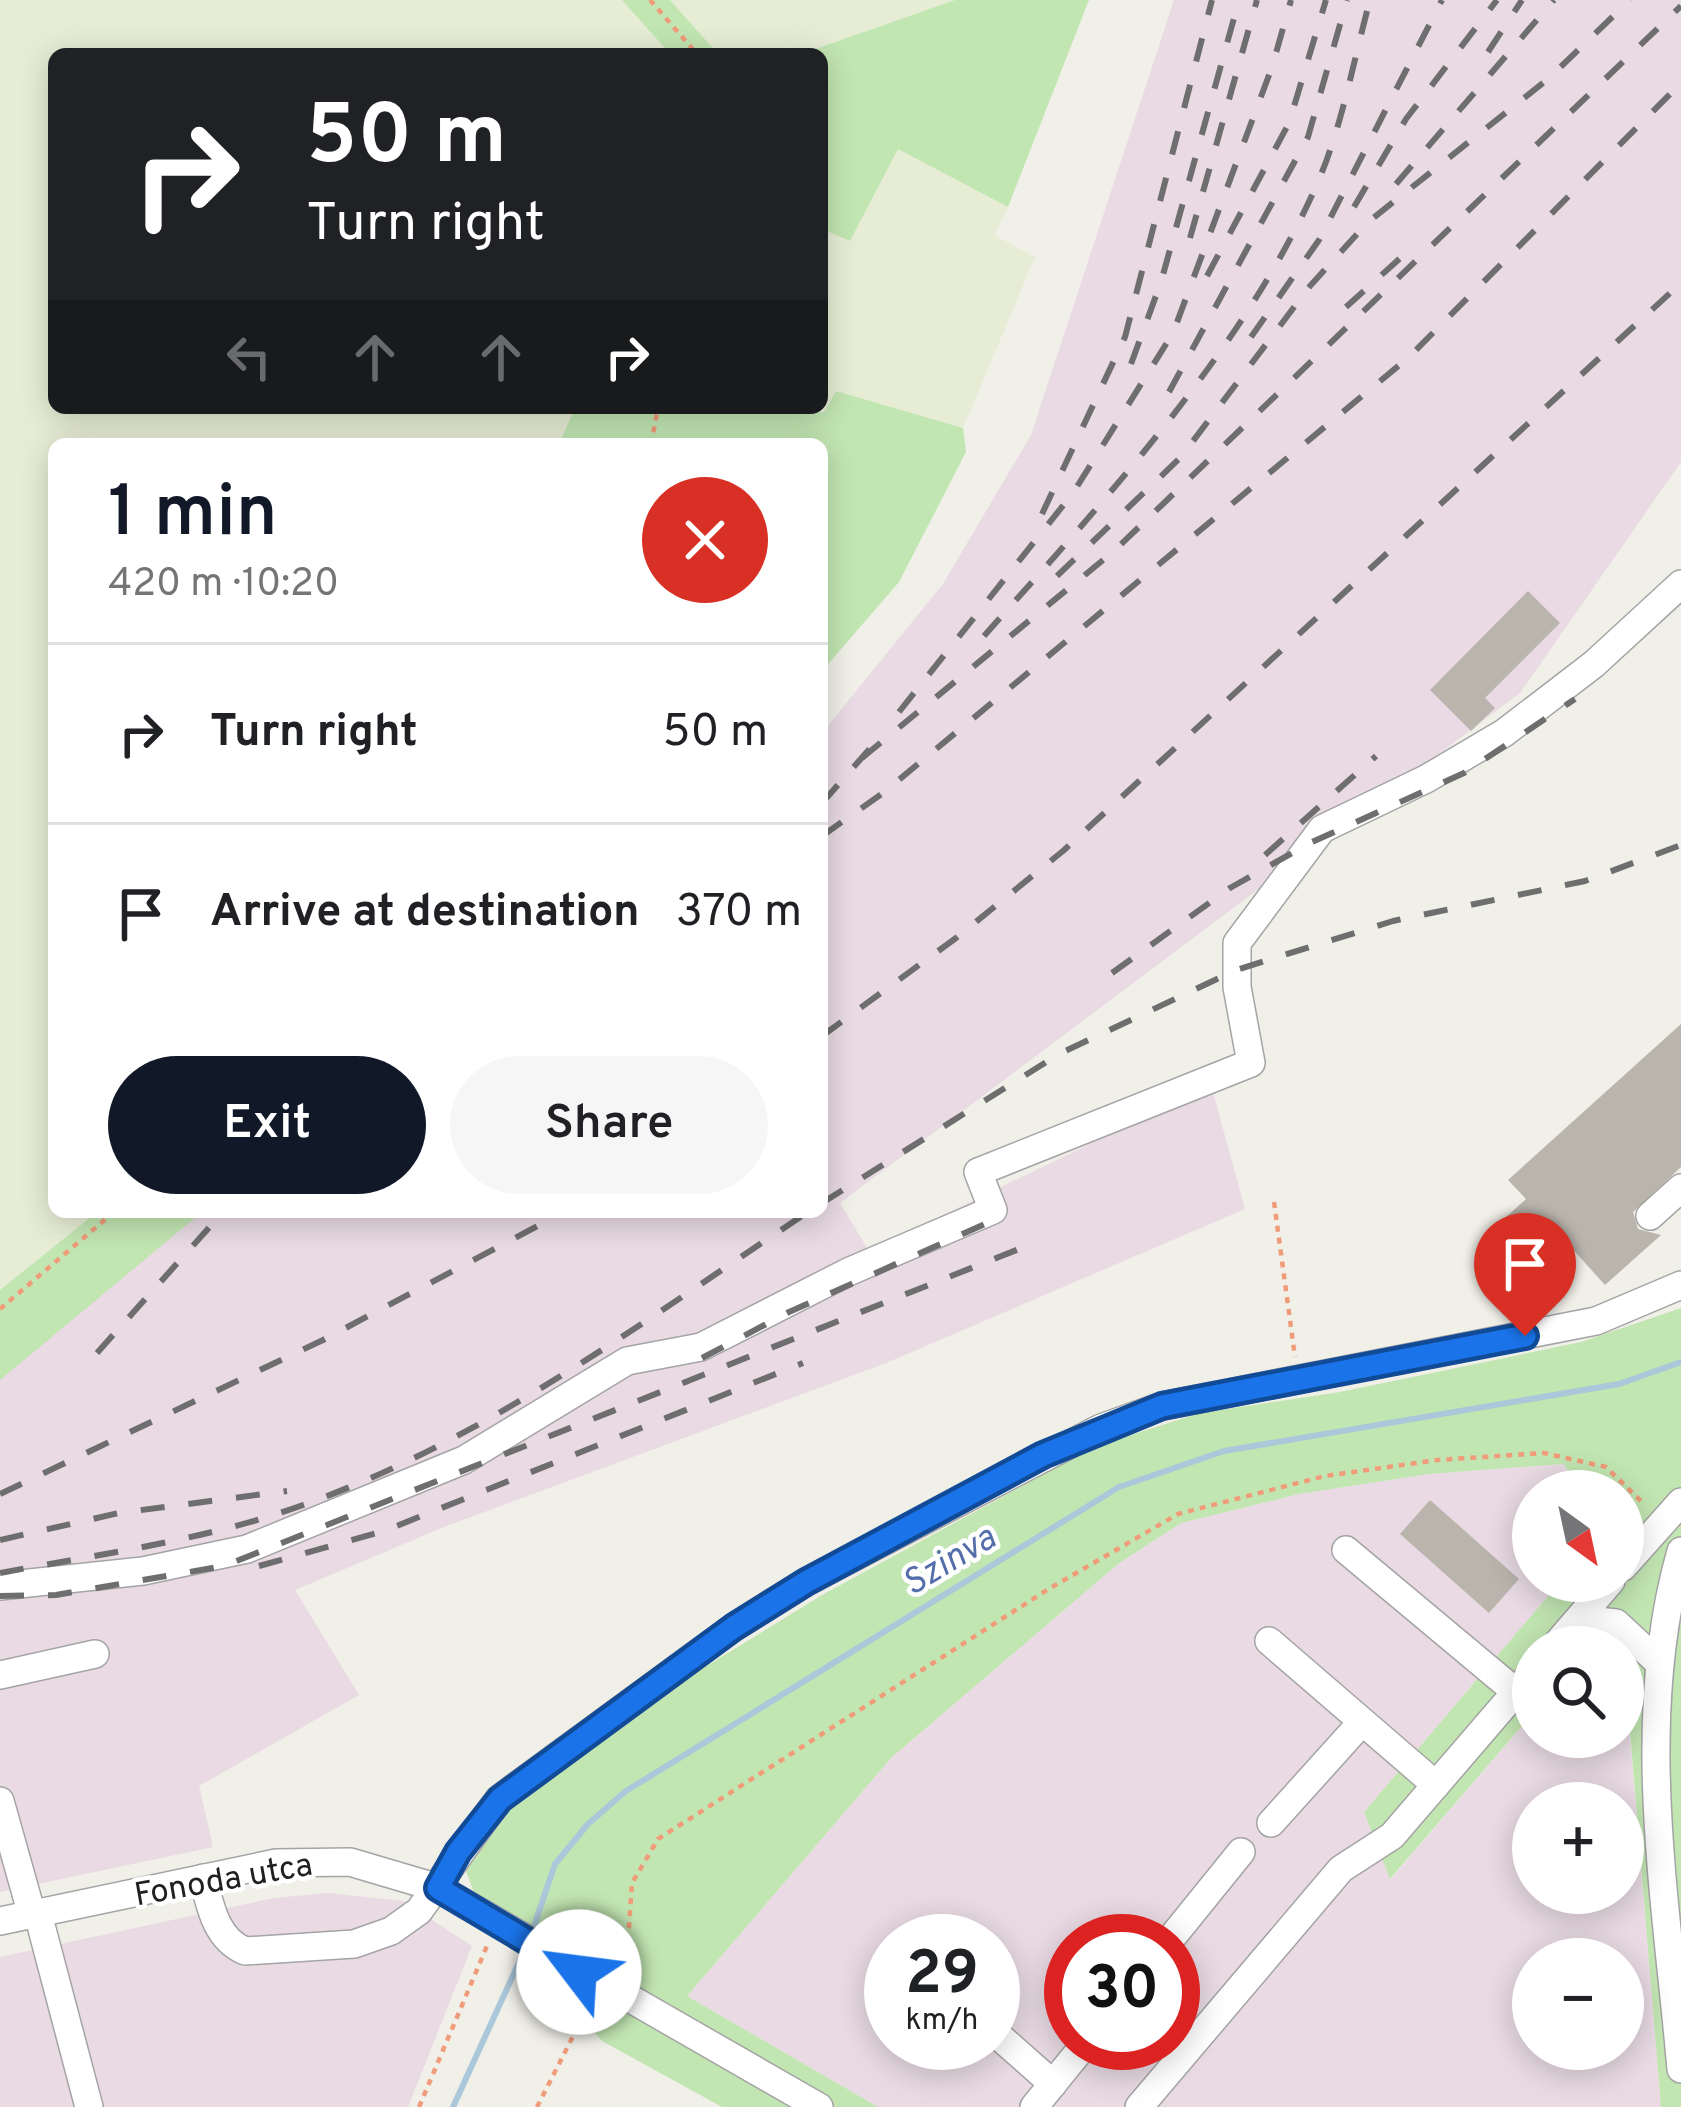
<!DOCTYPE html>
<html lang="en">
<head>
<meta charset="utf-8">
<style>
	:root { --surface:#fff; --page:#f6f6f6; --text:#202124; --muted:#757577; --line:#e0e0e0; --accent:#111827 }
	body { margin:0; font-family:Overpass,sans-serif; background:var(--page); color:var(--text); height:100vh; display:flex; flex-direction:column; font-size:45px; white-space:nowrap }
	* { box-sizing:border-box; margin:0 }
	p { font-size:39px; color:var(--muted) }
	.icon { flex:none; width:66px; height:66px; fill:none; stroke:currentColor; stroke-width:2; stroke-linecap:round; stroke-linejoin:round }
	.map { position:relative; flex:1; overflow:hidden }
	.panel { position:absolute; left:48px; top:438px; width:780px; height:780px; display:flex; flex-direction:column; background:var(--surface); border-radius:18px; box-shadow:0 6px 30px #0003 }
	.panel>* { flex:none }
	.top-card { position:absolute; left:48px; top:48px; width:780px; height:366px; border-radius:18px; box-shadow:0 6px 30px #0003; background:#202124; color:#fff; overflow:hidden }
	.needle { width:78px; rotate:147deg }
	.fabs { position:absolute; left:1512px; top:1470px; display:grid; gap:24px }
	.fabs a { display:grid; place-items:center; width:132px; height:132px; border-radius:50%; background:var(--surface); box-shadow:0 6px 30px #0003; font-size:60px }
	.speed { position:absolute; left:864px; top:1914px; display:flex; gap:24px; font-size:60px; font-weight:700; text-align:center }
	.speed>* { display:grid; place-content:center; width:156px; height:156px; border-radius:50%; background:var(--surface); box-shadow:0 6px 30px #0003; line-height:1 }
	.speed small { font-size:30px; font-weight:400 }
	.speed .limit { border:18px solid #d22; background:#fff; color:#111 }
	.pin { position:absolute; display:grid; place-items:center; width:102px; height:102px; color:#fff; margin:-123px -51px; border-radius:50% 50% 50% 0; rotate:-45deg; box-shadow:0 0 12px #0007 }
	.pin .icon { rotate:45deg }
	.me { position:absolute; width:132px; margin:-66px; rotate:300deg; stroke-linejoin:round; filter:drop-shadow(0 0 9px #0008) }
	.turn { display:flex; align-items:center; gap:42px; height:252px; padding:0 60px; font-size:54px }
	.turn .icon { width:156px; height:156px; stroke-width:2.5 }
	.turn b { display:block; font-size:84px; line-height:102px }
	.lanes { display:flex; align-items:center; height:114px; padding:0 60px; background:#0003; justify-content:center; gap:60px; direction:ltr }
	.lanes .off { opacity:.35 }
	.round { display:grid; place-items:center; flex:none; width:126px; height:126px; border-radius:63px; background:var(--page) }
	.summary { display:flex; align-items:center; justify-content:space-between; height:204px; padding:0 60px }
	h1 { font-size:72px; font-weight:600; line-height:90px; color:var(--accent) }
	.cta { display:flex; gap:24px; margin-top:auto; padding:24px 60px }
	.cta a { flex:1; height:138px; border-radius:72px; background:var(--accent); color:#fff; font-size:48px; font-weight:600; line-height:138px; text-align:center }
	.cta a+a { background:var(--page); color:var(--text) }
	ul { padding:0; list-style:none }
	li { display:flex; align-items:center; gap:36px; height:180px; padding:0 60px; border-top:3px solid var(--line) }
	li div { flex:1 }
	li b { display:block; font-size:45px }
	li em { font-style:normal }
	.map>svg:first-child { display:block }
	.industrial { fill:#e9dae3; fill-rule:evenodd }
	.farmland { fill:#e7edd5 }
	.grass { fill:#c2e6b2 }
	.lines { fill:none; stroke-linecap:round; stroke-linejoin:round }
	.stream { stroke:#abc7da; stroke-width:6 }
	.building { fill:#b9b5ad }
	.minor-casing { stroke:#a4a4a4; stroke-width:30 }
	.path { stroke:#f09b79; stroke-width:4.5; stroke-dasharray:6 6; stroke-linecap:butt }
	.minor { stroke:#fff; stroke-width:27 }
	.rail { stroke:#6e6e6e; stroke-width:6; stroke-dasharray:24 24; stroke-linecap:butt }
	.route-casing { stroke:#114b97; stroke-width:30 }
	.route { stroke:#1a73e8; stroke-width:21 }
	.labels { text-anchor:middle; stroke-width:9; stroke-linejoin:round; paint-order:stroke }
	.street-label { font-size:33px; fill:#202020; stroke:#fff }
	.water-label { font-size:36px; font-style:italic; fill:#536eaa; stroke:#fff }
</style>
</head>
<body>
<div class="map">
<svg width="1681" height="2107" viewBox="0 0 1681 2107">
	<rect width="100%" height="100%" fill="#f0efe8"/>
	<g class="industrial">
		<polygon points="1174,0 1681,0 1681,462 1520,693 840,1203 869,1251 1211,1085 1245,1209 886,1363 444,1527 295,1590 359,1695 199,1786 213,1847 0,1892 0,1376 184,1212 822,1212 822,733 943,584 1031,435"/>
		<path d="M 1563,1464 L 1584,1491 L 1533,1491 L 1533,1581 L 1561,1581 L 1364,1812 L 1391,1879 L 1533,1713 L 1533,1737 L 1623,1737 L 1623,1654 L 1661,2107 L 878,2107 L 687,1996 L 891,1758 L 1118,1564 L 1181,1523 L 1299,1494 L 1429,1474 ZM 1533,1803 L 1623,1803 L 1623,1893 L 1533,1893 ZM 891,1941 L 993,1941 L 993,2043 L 891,2043 ZM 1071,1941 L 1173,1941 L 1173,2043 L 1071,2043 ZM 1533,1959 L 1623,1959 L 1623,2049 L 1533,2049 Z"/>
		<polygon points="328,1893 403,1901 472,1946 408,2107 0,2107 0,1957 274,1898"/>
	</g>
	<g class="farmland">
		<polygon points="0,0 622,0 670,54 54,54 54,408 575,408 559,444 54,444 54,1212 97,1212 0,1290"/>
		<polygon points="670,0 955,0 801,54 718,54"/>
		<polygon points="898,148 1008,207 994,235 1035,257 963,428 836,391 824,412 818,408 822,229 850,241"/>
	</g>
	<g class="grass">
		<polygon points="622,0 670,0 718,54 670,54"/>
		<polygon points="955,0 1089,0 1008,207 898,149 850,241 822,229 822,54 801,54"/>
		<polygon points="836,391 963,428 966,452 899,582 822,671 822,444 559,444 575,408 824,412"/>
		<polygon points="97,1212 202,1212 0,1380 0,1290"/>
		<polygon points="1681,1308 1681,2107 1661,2107 1623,1647 1533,1647 1533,1713 1390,1879 1364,1812 1561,1581 1623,1581 1623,1491 1584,1491 1563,1464 1429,1474 1299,1494 1181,1523 1118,1564 891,1758 687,1996 878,2107 722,2107 602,2041 474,1893 466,1871 511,1808 661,1694 822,1595 1096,1446 1200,1413 1340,1392 1581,1342"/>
	</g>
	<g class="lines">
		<g class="stream">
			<polyline points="531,1935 555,1864 588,1824 626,1791 1119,1487 1224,1451 1619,1384 1681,1362"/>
			<polyline points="453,2107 526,1947"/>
		</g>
	</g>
	<g class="building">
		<polygon points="1528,591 1560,623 1485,698 1495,708 1471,731 1430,690"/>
		<polygon points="1681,1024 1681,1167 1633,1212 1638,1229 1661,1235 1605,1285 1550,1224 1527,1245 1504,1219 1526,1199 1508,1180"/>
		<polygon points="1430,1500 1519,1579 1489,1613 1400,1534"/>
	</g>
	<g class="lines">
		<defs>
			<g id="minor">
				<polyline points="1650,1216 1681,1188"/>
				<polyline points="1346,1550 1516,1692"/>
				<path d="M 1681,1551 C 1633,1719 1666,1897 1681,2069"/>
				<polyline points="1623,1567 1681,1502"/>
				<polyline points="0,1586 143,1571 247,1549 464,1460 627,1361 701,1347 848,1272 993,1210 978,1172 1251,1063 1237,987 1237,943 1322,829 1426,779 1504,733 1594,664 1681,584"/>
				<polyline points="1579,1619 1616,1623 1657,1661"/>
				<polyline points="1269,1641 1436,1785"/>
				<polyline points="1554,1647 1611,1581"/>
				<polyline points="0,1675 95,1654"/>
				<polyline points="0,1801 32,1915"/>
				<polyline points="1271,1823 1362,1722"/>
				<path d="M 203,1878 C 210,1906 216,1939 245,1951 L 354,1944 L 391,1931 L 419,1911 L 499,1799 L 734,1627 L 806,1582 L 1101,1428 L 1162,1406 L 1596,1321 L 1681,1285"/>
				<polyline points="38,1914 89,2107"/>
				<polyline points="0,1921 276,1863 350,1862 438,1888 819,2107"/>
				<polyline points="1169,1941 1241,1852"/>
				<polyline points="993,2031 1053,2084"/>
				<polyline points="1034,2107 1086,2043"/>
				<polyline points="1139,2107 1341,1869 1392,1836 1533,1672"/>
			</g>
		</defs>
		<use href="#minor" class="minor-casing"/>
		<g class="path">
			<polyline points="650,0 697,54"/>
			<polyline points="651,444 658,408"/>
			<polyline points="1274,1202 1295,1357"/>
			<polyline points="0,1309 114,1212"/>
			<polyline points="612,1960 629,1927 632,1883 658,1839 1047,1590 1178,1514 1325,1476 1437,1460 1544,1453 1606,1467 1645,1505"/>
			<polyline points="419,2107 487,1946"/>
			<polyline points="537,2107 590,2003"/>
		</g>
		<use href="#minor" class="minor"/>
		<g class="rail">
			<polyline points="1488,52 1522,0"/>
			<polyline points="1396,184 1554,0"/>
			<polyline points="1354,207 1406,119 1497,0"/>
			<polyline points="1190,238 1257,0"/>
			<polyline points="1207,276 1289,123 1326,0"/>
			<polyline points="1346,307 1417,243"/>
			<polyline points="1251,337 1319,240 1442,0"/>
			<polyline points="1131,364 1161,282 1239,0"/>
			<polyline points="1169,392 1308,137 1347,0"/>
			<polyline points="1042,514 1125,337 1212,0"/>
			<polyline points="1057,576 1181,457 1310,286 1367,223 1548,79 1630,0"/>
			<path d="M 984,636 C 1104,501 1249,344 1320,177 C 1343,122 1354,58 1370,0"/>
			<polyline points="899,712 1073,493 1173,333 1272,67 1291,0"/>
			<polyline points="862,758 1114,551 1681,6"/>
			<polyline points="822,803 873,745"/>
			<polyline points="822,836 883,793 1408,358 1681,83"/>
			<polyline points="1265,855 1376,756"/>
			<polyline points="1112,973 1230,888 1310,843 1464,773 1575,699"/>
			<polyline points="822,1036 956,938 1063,851 1681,283"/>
			<polyline points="822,1203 1059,1054 1236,970 1393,921 1585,881 1681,845"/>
			<polyline points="97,1353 223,1212"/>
			<polyline points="702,1358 789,1312 1005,1215"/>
			<polyline points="0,1494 323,1340 564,1212"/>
			<polyline points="0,1540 119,1513 287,1491"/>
			<polyline points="259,1566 384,1531 803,1363"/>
			<path d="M 0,1573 C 101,1554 206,1540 303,1505 C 488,1439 646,1319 808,1212"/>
			<polyline points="0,1596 56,1595 224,1566 1019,1249"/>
		</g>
	</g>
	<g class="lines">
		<defs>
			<polyline id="route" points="579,1972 438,1888 458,1852 500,1799 734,1627 806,1582 1043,1455 1162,1406 1525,1336"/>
		</defs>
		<use href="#route" class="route-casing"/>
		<use href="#route" class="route"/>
	</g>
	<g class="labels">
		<g class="street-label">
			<text transform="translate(223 1878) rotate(-10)" y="12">Fonoda utca</text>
		</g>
		<g class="water-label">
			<text transform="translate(948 1559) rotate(-31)" y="13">Szinva</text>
		</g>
	</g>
</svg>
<div class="fabs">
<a><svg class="needle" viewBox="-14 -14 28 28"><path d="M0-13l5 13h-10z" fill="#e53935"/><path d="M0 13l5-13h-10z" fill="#757577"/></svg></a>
<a><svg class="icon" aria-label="search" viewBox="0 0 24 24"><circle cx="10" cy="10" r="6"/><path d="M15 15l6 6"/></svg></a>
<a>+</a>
<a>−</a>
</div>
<div class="speed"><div>29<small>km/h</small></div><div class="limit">30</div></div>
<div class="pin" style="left:1525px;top:1336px;background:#d93025"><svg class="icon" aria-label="arrive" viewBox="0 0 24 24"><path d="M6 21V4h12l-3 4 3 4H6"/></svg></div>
<svg class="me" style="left:579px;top:1972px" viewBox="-20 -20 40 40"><circle r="19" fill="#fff"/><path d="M0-13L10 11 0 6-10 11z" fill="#1a73e8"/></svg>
<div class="top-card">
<div class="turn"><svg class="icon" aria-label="right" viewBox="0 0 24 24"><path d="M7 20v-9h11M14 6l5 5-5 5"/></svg><div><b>50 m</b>Turn right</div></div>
<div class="lanes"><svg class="icon off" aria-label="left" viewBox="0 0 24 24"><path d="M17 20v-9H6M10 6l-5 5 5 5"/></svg><svg class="icon off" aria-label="ahead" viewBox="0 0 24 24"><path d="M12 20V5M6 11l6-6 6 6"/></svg><svg class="icon off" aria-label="ahead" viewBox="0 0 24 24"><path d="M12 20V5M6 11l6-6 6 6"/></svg><svg class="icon" aria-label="right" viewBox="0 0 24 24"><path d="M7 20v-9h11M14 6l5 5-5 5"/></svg></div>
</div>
<section class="panel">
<div class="summary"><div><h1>1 min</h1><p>420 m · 10:20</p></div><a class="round" style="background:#d93025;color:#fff"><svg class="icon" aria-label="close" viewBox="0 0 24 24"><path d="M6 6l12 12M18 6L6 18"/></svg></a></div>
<ul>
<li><svg class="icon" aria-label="right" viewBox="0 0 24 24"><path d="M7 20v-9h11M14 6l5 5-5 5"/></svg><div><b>Turn right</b></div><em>50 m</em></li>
<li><svg class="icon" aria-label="arrive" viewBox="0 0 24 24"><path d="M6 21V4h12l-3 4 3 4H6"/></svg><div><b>Arrive at destination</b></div><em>370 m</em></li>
</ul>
<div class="cta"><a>Exit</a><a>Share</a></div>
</section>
</div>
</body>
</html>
